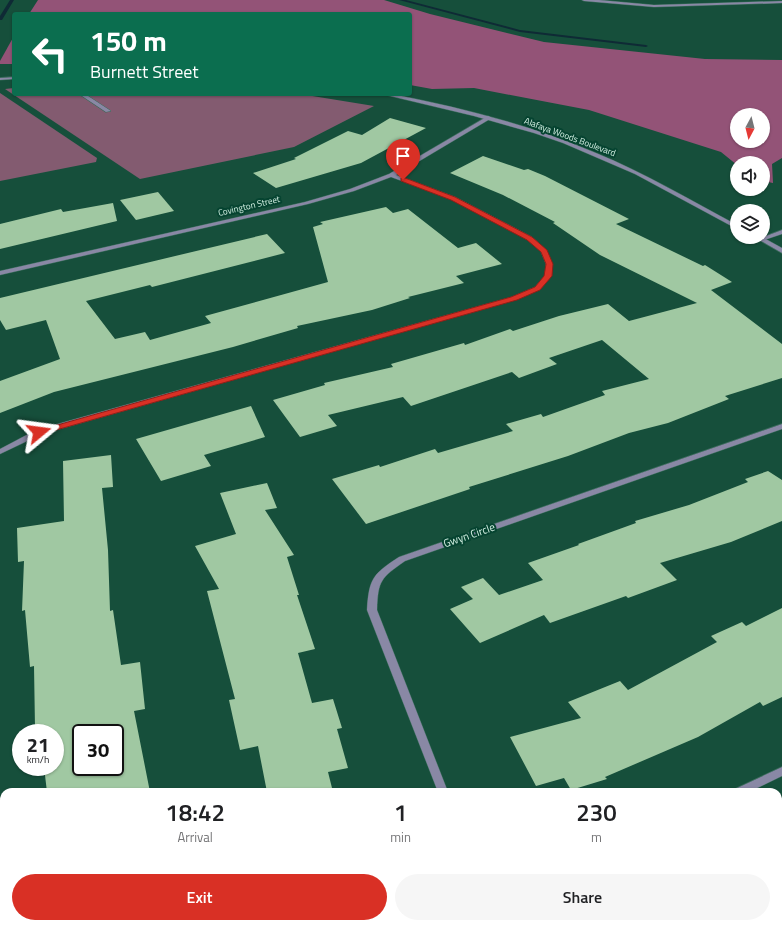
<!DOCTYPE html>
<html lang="en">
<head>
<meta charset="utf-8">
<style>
	:root { --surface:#fff; --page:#f6f6f6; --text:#202124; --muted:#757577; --accent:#d93025 }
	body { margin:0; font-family:"Titillium Web",sans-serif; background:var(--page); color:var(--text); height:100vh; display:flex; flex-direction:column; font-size:15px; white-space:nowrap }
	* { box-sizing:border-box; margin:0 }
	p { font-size:13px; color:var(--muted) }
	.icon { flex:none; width:22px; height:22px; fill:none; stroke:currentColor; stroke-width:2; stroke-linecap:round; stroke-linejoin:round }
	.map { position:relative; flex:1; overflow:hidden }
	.panel { position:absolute; left:0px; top:788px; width:782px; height:140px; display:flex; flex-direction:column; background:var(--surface); border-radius:12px 12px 0 0; box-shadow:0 1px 3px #0004 }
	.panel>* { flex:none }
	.top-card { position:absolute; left:12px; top:12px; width:400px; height:84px; border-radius:4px; box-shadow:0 1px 3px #0004; background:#0b6e4f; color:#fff; overflow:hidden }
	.needle { width:26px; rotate:187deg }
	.tools { position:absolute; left:730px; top:108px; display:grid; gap:8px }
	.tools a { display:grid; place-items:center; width:40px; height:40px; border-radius:50%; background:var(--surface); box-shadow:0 1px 3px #0004; font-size:20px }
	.speed { position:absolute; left:12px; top:724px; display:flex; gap:8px; font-size:20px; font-weight:700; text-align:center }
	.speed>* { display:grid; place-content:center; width:52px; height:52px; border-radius:50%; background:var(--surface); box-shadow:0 1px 3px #0004; line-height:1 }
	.speed small { font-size:10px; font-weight:400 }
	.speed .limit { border:2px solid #111; border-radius:6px; background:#fff; color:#111 }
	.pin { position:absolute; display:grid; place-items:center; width:34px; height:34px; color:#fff; margin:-41px -17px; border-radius:50% 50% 50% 0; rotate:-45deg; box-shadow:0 0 4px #0007 }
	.pin .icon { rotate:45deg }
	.me { position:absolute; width:44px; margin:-22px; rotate:74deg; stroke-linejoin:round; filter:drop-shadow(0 0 3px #0008) }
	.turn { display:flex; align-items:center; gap:14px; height:84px; padding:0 12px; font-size:18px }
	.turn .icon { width:52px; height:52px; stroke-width:2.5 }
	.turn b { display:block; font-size:28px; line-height:34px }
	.eta { display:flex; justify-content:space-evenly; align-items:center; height:68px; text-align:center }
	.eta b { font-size:24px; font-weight:600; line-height:28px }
	.button { display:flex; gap:8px; margin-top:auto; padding:8px 12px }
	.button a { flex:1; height:46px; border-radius:24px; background:var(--accent); color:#fff; font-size:16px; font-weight:600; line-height:46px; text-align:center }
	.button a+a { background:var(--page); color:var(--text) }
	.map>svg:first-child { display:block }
	.green { fill:#835b70 }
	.forest { fill:#935377; fill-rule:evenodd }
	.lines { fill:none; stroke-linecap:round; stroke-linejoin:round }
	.stream { fill:#0f2a35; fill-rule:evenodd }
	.building { fill:#a0c8a2; fill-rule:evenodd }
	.service-casing { stroke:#396c5a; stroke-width:1 }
	.minor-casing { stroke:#396c5a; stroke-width:1 }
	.tertiary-casing { stroke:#396c5a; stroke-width:1 }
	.service { fill:#8988a5; fill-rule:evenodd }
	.minor { fill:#8988a5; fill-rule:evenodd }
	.tertiary { fill:#8988a5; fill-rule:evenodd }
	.route { fill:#d93025; stroke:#8d1f18 }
	.labels { text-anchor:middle; stroke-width:4; stroke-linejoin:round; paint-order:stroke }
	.far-street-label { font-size:9px; fill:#d6f2e5; stroke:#064431 }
	.street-label { font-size:11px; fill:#d6f2e5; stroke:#064431 }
</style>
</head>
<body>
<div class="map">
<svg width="782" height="928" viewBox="0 0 782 928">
	<rect width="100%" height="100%" fill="#164f3b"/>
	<g class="green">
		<polygon points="14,88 14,94 300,94 374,106 294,147 140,179 5,89"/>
		<polygon points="0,93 97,158 96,162 0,181"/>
	</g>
	<g class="forest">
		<path d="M 38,0 L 384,0 L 430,14 L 544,42 L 705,59 L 782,60 L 782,158 L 772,164 L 773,183 L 763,181 L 763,163 L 737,163 L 737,165 L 721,152 L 589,110 L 474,88 L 432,89 L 410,85 L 410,14 L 29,14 ZM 737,115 L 763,115 L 763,141 L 737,141 Z"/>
		<polygon points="14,36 14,64 0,64 0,61"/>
	</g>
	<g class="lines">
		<g class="stream">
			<polygon points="10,0 14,0 2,20 0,20 0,16"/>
			<polygon points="399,0 406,0 520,30 646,45 648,46 646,47 520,32"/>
		</g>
	</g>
	<g class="building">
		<polygon points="390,118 426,128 361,163 276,188 253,173 296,159 294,158 348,131 362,135"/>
		<polygon points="483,156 524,170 528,169 545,176 629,219 616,224 703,266 705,265 732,282 711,290 782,344 782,378 725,396 729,399 668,423 629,433 568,456 469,487 470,489 366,524 332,479 379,465 380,467 435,449 438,453 513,431 506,424 541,414 543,417 605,395 602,391 649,379 602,340 549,358 557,364 519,378 512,372 411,406 403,397 328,415 337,426 300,437 273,400 325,385 324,383 393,367 391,364 464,343 465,345 510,329 513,331 559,316 608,304 629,321 697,303 600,255 553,223 555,222 503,195 450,173"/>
		<polygon points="158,192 174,211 136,220 120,200"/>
		<polygon points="113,203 117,221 0,249 0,224 61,209 63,212"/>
		<polygon points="386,207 393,213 408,209 458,248 476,243 502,264 456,276 464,283 408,297 410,298 372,310 297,326 298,328 233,347 54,392 0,413 0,381 60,359 46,320 6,330 0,320 0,298 267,234 285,253 152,287 150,285 86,301 115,339 145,332 150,340 211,323 205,316 328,282 313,227 323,224 320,222"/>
		<polygon points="251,406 265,437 204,455 211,466 161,481 136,439"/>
		<path d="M 111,455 L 113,487 L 102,488 L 108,550 L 110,611 L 113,610 L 121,665 L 140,662 L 145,709 L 134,711 L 150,792 L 47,792 L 44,767 L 55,767 L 55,733 L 40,733 L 39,728 L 35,728 L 34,666 L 30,667 L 25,610 L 22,611 L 24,561 L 18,562 L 17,528 L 64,521 L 63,461 ZM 81,733 L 115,733 L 115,767 L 81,767 Z"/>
		<polygon points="768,471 782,480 782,521 731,542 660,563 677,580 628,598 626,596 550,623 544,615 480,643 450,609 473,599 461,587 483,578 499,595 543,580 528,563 579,545 578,544 636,523 635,521 689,505 748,482 745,479"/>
		<polygon points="267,483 277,508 265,510 294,555 287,557 299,595 297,595 315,649 298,653 312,703 333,699 342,728 337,729 348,768 328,772 333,792 267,792 258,746 240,750 229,700 235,699 207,591 219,589 195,546 236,534 220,493"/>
		<polygon points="782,608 782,697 763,706 760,702 698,737 605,777 607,779 571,790 564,778 536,786 510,737 581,718 568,702 620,681 628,690 717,642 711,636 742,622 746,626"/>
	</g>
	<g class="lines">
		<defs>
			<polygon id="service" points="79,94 85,94 111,111 106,112"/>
			<g id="minor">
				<polygon points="582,0 599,0 654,5 782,1 782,3 654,7 584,1"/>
				<polygon points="488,116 490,117 490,119 396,175 455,197 532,237 546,250 552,264 551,276 539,289 516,299 42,434 0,454 0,449 36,430 512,297 535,287 545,276 546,264 541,252 528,239 451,199 391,177 354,191 308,204 0,275 0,271 305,202 350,189 389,174"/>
				<polygon points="782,230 782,234 761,241 758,239"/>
				<path d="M 782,424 L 782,429 L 405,561 C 381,578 378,580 377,610 L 448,792 L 438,792 L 367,610 C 369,578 373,574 399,557 Z"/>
				<polygon points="782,767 782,776 749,792 734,792 735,789"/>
			</g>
			<g id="tertiary">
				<polygon points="14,77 14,79 0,80 0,78"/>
				<path d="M 382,94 L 392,94 C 462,108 531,125 596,153 C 645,173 690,200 737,225 L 737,229 L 635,174 L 563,143 L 534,133 L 474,116 Z"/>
				<polygon points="754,237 762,237 782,248 782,253"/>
			</g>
		</defs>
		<use href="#service" class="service-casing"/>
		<use href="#minor" class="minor-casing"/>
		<use href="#tertiary" class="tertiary-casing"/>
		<use href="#service" class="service"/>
		<use href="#minor" class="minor"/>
		<use href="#tertiary" class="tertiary"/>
	</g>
	<polygon class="route" points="401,178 405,178 455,197 532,237 547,250 553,264 552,276 540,290 517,300 42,434 36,434 36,431 511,297 535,287 544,276 546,264 541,252 527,240 451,200 401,181"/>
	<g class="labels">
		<g class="far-street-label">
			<text transform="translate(570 137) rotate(20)" y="3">Alafaya Woods Boulevard</text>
			<text transform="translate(249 206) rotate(-13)" y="3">Covington Street</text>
		</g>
		<g class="street-label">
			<text transform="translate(469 535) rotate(-19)" y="4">Gwyn Circle</text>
		</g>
	</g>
</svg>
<div class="tools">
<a><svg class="needle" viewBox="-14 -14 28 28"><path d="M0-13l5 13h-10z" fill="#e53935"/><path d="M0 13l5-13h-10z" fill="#757577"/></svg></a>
<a><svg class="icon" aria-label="sound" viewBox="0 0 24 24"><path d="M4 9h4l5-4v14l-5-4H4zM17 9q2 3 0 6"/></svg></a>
<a><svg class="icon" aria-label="layers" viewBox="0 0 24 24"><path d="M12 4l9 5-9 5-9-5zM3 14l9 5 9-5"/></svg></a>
</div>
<div class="speed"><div>21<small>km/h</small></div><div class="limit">30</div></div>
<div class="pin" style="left:403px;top:180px;background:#d93025"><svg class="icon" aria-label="arrive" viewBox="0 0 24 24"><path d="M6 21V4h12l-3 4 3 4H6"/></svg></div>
<svg class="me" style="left:39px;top:432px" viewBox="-20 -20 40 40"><path d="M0-17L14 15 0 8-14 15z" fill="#d93025" stroke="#fff" stroke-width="4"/></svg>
<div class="top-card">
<div class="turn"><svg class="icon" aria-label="left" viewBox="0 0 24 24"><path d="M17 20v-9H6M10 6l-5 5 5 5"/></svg><div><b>150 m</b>Burnett Street</div></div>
</div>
<section class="panel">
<div class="eta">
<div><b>18:42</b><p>Arrival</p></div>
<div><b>1</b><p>min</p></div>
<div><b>230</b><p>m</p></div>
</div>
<div class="button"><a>Exit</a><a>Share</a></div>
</section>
</div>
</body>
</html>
